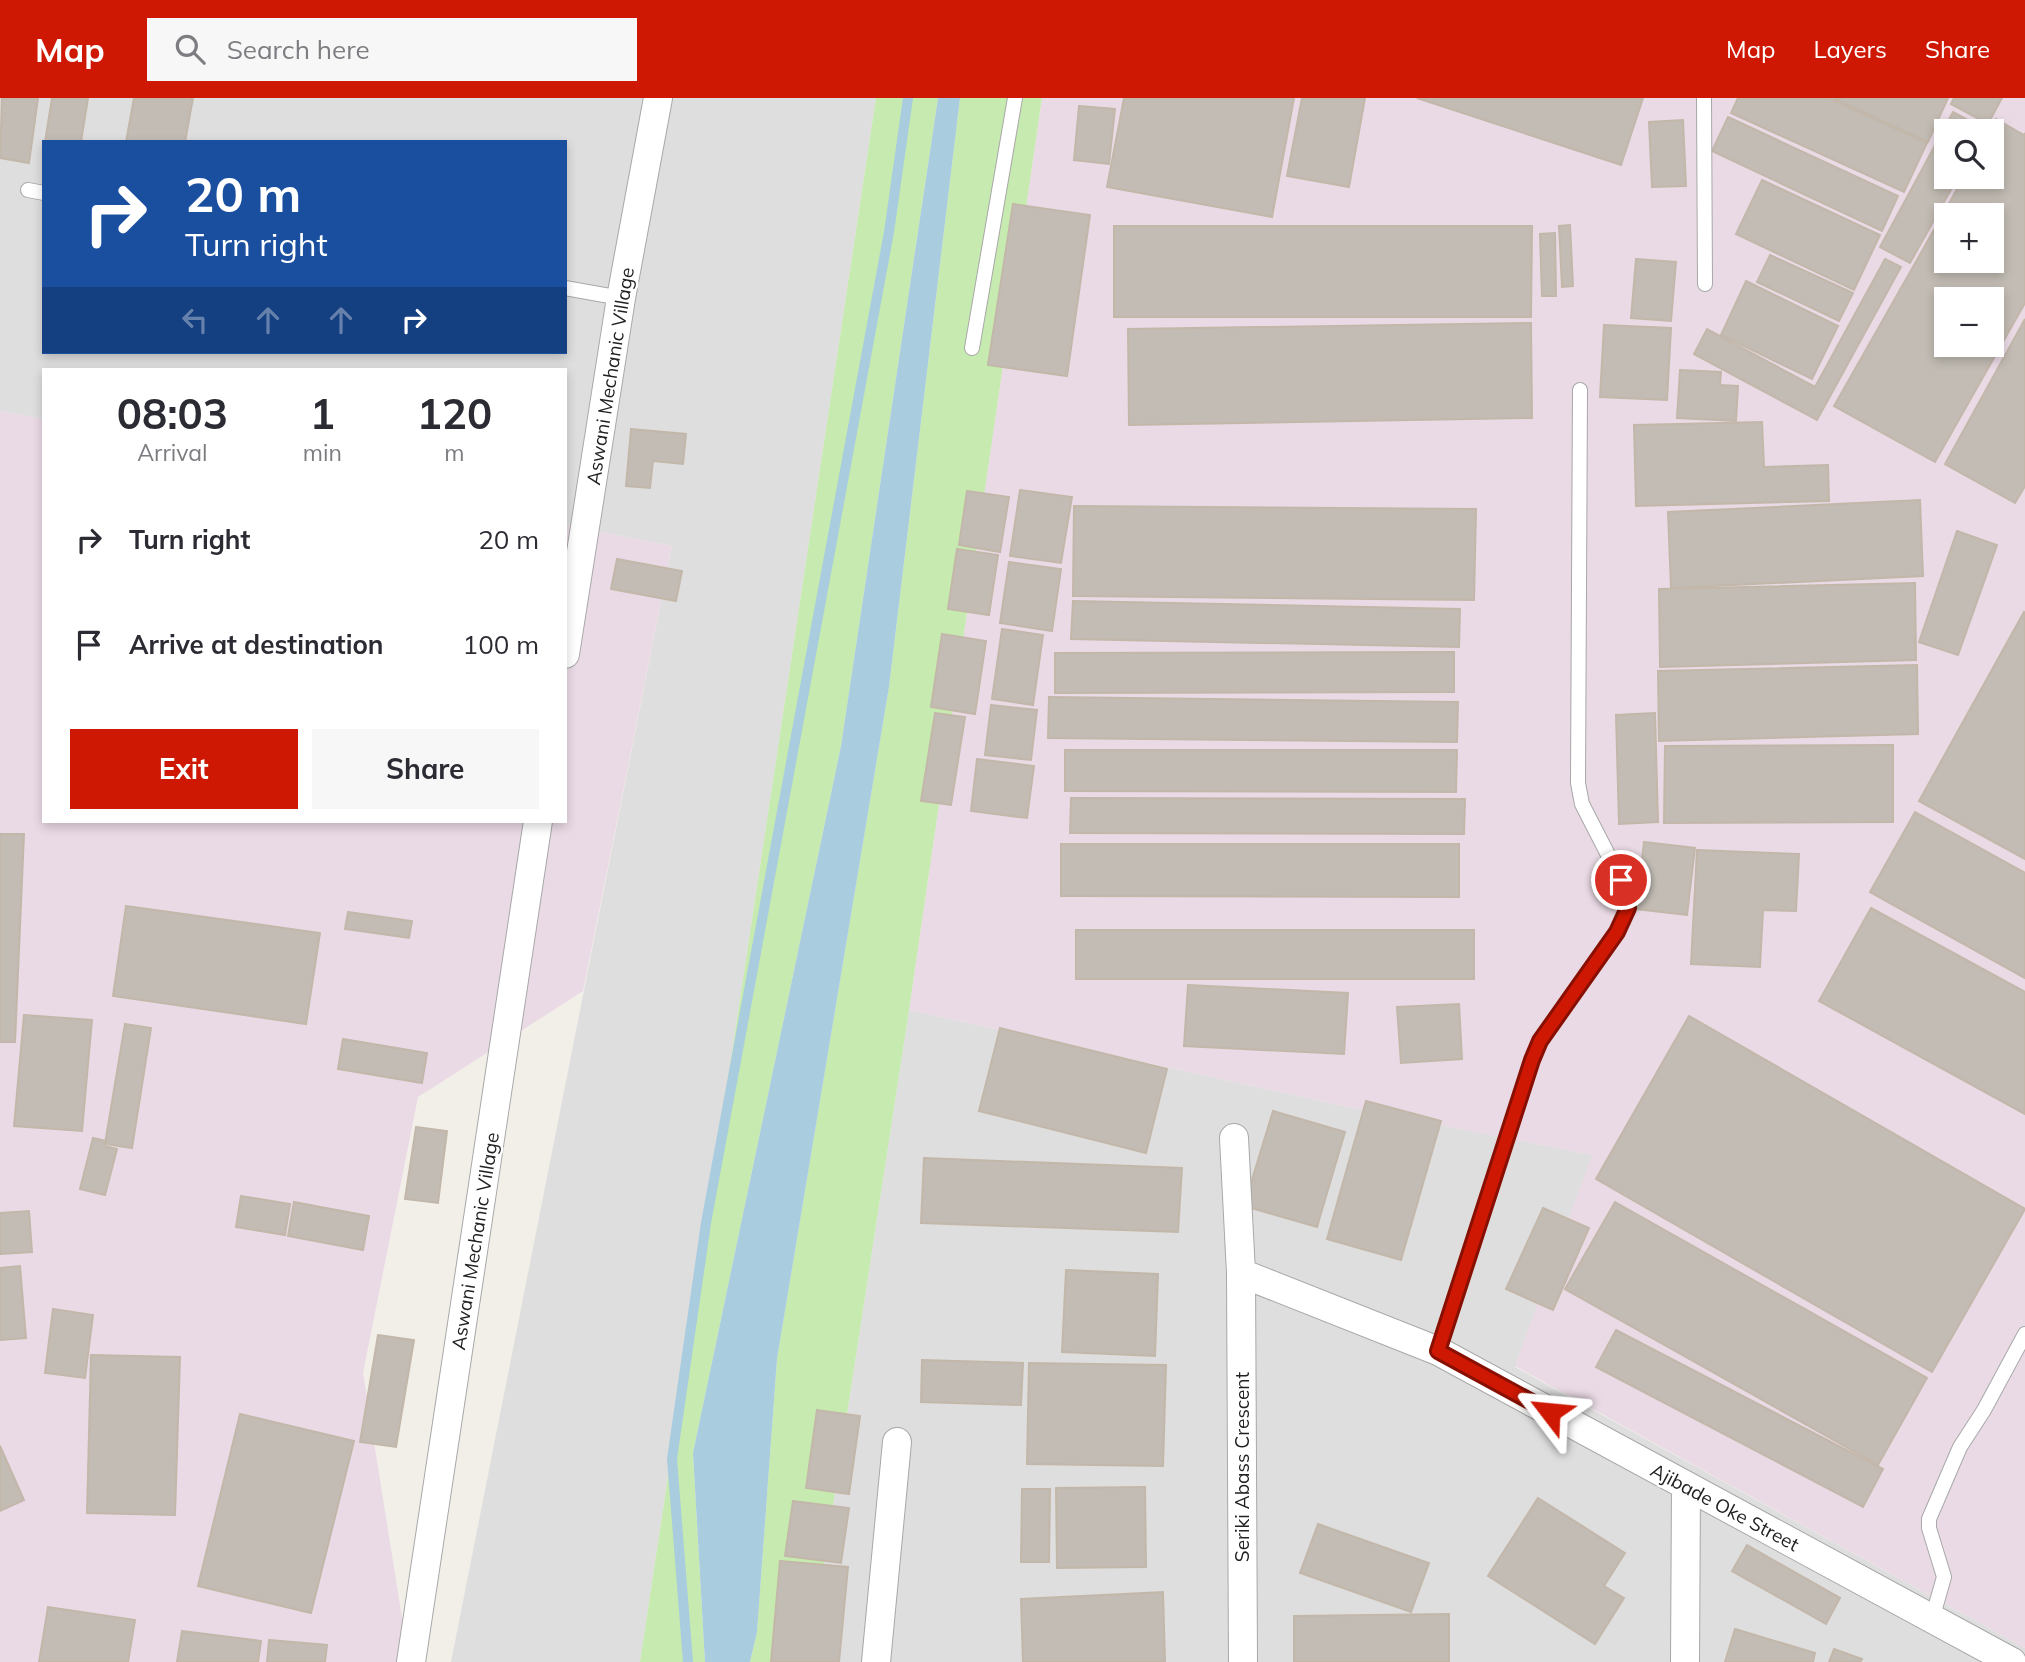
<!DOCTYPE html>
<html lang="en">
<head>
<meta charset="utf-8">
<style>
	:root { --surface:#fff; --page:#f7f7f7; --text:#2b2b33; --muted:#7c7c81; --accent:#cf1803 }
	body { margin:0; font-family:Mulish,sans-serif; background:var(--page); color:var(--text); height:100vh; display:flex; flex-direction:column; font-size:26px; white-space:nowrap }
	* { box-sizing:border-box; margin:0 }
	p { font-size:23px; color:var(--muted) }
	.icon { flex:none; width:38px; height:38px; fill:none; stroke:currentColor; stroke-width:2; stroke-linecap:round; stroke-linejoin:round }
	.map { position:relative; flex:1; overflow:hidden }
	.side { position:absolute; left:42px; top:270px; width:525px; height:455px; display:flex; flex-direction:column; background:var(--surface); border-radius:0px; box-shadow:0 4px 10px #0003 }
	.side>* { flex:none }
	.guide { position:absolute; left:42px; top:42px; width:525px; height:214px; border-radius:0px; box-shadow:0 4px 10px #0003; background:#1a4fa0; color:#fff; overflow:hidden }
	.buttons { position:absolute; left:1934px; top:21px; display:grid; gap:14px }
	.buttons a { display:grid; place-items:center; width:70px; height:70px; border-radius:0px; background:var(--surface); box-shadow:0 4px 10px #0003; font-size:35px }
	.pin { position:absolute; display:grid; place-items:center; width:60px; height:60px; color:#fff; margin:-30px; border:4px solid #fff; border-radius:50%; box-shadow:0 2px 7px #0007 }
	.me { position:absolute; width:77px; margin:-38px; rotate:299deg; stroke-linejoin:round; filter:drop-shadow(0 0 5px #0008) }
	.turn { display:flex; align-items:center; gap:24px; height:147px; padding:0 28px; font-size:32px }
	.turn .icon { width:91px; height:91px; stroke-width:2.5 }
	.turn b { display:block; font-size:49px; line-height:60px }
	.lanes { display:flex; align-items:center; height:66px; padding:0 28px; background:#0003; justify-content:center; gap:35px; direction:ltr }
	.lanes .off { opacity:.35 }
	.eta { display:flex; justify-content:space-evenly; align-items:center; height:119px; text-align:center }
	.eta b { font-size:42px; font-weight:700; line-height:49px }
	.cta { display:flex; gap:14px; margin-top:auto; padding:14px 28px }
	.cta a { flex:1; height:80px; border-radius:0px; background:var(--accent); color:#fff; font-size:28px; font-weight:700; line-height:80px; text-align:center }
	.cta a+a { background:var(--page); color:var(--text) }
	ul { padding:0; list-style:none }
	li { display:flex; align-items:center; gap:21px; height:105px; padding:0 28px }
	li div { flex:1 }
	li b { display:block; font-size:26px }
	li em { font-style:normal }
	header { display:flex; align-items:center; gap:42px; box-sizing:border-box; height:98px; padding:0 35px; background:var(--accent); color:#fff }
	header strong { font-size:33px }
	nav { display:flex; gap:38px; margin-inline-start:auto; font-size:24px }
	.search { width:490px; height:63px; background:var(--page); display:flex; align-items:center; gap:18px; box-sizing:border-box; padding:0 24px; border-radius:0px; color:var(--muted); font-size:26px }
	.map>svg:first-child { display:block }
	.residential { fill:#dfdede; fill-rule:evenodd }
	.industrial { fill:#eadae5; fill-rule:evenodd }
	.grass { fill:#c6eaaf }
	.water { fill:#a9ccde }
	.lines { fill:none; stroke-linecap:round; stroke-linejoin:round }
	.stream { stroke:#a9ccde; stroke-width:10 }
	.building { fill:#c2bcb4; stroke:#c3b7aa; stroke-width:2; fill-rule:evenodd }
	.lane-casing { stroke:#a8a8a8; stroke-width:16 }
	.street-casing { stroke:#a8a8a8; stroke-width:30 }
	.lane { stroke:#fff; stroke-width:14 }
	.street { stroke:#fff; stroke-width:28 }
	.route-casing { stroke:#871002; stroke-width:18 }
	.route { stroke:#cf1803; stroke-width:12 }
	.labels { text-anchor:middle; stroke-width:5; stroke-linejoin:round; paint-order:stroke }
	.street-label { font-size:19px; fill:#212121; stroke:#fff }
</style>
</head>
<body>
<header>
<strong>Map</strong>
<div class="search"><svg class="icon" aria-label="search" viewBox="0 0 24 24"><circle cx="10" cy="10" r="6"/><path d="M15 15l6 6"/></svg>Search here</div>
<nav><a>Map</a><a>Layers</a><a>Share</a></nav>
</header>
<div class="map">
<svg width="2025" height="1564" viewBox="0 0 2025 1564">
	<rect width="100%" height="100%" fill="#f1efe8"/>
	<g class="residential">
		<path d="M 0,0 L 876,0 L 640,1564 L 451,1564 L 672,448 L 565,427 L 565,271 L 44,271 L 44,321 L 0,313 ZM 44,44 L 565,44 L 565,254 L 44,254 Z"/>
		<polygon points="909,912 1348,1009 1593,1057 1515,1269 2025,1550 2025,1564 809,1564"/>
	</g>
	<g class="industrial">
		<path d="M 1042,0 L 2025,0 L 2025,1550 L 1515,1268 L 1592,1057 L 1348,1009 L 909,912 ZM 1946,33 L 1992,33 L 1992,79 L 1946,79 ZM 1946,117 L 1992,117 L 1992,163 L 1946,163 ZM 1946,201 L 1992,201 L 1992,247 L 1946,247 Z"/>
		<polygon points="0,313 44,321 44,723 565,723 565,427 672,448 583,893 418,999 363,1275 409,1564 0,1564"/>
	</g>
	<g class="grass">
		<polygon points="876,0 938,0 841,648 693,1355 705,1564 640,1564"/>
		<polygon points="960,0 1042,0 909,912 809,1564 750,1564 757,1534 777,1261 889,589"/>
	</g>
	<polygon class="water" points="938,0 960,0 889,589 777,1261 757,1534 750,1564 705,1564 693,1355 841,648"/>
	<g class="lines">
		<polyline class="stream" points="688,1564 672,1361 706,1125 889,134 908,0"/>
	</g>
	<g class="building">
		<polygon points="2,0 38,0 29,65 0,60"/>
		<polygon points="52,0 88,0 81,44 45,44"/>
		<polygon points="134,0 193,0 185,44 126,44"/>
		<polygon points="1124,0 1294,0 1272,119 1107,89"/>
		<polygon points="1302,0 1365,0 1349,89 1287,78"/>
		<polygon points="1417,0 1643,0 1621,67"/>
		<polygon points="1738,0 1829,0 1927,45 1904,94 1731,15"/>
		<polygon points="1833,0 1948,0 1928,44"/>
		<polygon points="1954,0 2002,0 1988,26 1951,6"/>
		<polygon points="1079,8 1115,11 1109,66 1074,62"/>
		<polygon points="1953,14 1984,31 1983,33 1946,33 1946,79 1958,79 1910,165 1880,149"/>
		<polygon points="1728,19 1898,98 1882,133 1712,53"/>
		<path d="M 1996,21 L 2024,37 L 2025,35 L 2025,205 L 1935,364 L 1834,308 L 1964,79 L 1992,79 L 1992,33 L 1990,33 ZM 1946,117 L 1992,117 L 1992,163 L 1946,163 ZM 1946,201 L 1992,201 L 1992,247 L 1946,247 Z"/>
		<polygon points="1683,22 1686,88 1652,89 1649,24"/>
		<polygon points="1762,82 1880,137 1854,192 1736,136"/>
		<polygon points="1013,106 1090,117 1067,278 988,267"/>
		<polygon points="1570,127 1573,188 1562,189 1559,128"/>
		<polygon points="1114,128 1532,128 1531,219 1114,219"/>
		<polygon points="1555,135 1556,198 1542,198 1540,136"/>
		<polygon points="1770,157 1853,195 1839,223 1757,184"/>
		<polygon points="1636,161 1676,164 1671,223 1631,220"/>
		<polygon points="1885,161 1901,169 1817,322 1694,256 1707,231 1815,289"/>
		<polygon points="1746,183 1838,228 1812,281 1721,237"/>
		<polygon points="2025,221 2025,388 2015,405 1945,366"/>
		<polygon points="1531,225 1532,320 1129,327 1128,231"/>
		<polygon points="1604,227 1671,230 1667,302 1600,299"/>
		<polygon points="1680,272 1721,274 1720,287 1738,288 1736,323 1677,320"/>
		<polygon points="1762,324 1764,369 1828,367 1829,403 1636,408 1634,327"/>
		<polygon points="631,331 686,336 683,366 653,363 650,390 626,388"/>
		<polygon points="1020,392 1072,399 1061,465 1010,458"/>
		<polygon points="967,393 1009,399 1000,454 959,447"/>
		<polygon points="1920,402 1923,478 1671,490 1668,414"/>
		<polygon points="1074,408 1476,411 1474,502 1073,498"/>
		<polygon points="1957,433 1997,447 1958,557 1919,544"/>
		<polygon points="957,451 998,457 989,517 948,511"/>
		<polygon points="617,461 682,473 676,503 611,491"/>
		<polygon points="1009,464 1061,471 1052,533 1000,525"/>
		<polygon points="1915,485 1916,562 1660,569 1659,491"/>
		<polygon points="1073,503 1460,511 1459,549 1071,541"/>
		<polygon points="2024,514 2025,515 2025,761 1919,703"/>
		<polygon points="1002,531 1043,537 1033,607 992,601"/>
		<polygon points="942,536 986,543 975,616 931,609"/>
		<polygon points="1454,554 1454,594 1055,595 1055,555"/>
		<polygon points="1917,567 1918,636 1659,643 1658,573"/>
		<polygon points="1049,599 1458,604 1457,644 1048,640"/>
		<polygon points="991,607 1037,612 1031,662 985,657"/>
		<polygon points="935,615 965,619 951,707 921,703"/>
		<polygon points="1655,615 1658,724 1619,726 1616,617"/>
		<polygon points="1893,647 1893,724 1664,725 1665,648"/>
		<polygon points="1065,652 1457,652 1456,694 1065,693"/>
		<polygon points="977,661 1034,668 1027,720 971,713"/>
		<polygon points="1071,700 1465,701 1464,736 1070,735"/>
		<polygon points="1915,714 2025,775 2025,880 1870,794"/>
		<polygon points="0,736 24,736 15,944 0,944"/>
		<polygon points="1644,744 1695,750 1687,817 1636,811"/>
		<polygon points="1061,746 1459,746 1459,799 1061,798"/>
		<polygon points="1697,752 1799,756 1796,813 1763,812 1760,869 1691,866"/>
		<polygon points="126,808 320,835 306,926 113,898"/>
		<polygon points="1871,810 2025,894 2025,1016 1819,903"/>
		<polygon points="348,814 412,823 409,840 345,831"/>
		<rect x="1076" y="832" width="398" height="49"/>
		<polygon points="1188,887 1348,895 1344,956 1184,948"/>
		<polygon points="1459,906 1462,961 1401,965 1397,909"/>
		<polygon points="24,917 92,922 82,1033 14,1028"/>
		<polygon points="1689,918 2025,1111 1932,1274 1596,1081"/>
		<polygon points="125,926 151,930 132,1050 105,1046"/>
		<polygon points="1000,930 1167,971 1146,1055 979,1013"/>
		<polygon points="343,941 427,955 422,985 338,971"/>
		<polygon points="1366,1003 1441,1023 1401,1162 1327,1141"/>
		<polygon points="1273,1013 1345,1034 1317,1129 1244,1108"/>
		<polygon points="416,1029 447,1033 438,1105 405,1101"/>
		<polygon points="93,1040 106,1043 104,1048 117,1051 105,1097 80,1091"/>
		<polygon points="924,1060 1182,1070 1178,1134 921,1125"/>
		<polygon points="241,1098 290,1106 285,1137 236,1129"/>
		<polygon points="294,1104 369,1118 363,1152 288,1138"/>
		<polygon points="1615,1104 1927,1280 1878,1367 1565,1191"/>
		<polygon points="1543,1110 1589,1130 1553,1212 1506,1191"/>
		<polygon points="29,1113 32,1154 0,1156 0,1115"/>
		<polygon points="20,1168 26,1240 0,1242 0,1170"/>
		<polygon points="1066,1172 1158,1176 1155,1258 1062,1254"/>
		<polygon points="53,1211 93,1217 85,1280 45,1275"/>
		<polygon points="1616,1232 1883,1371 1863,1409 1596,1269"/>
		<polygon points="378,1237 414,1242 396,1349 360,1344"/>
		<polygon points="91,1257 180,1259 175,1417 87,1415"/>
		<polygon points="922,1262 1023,1265 1021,1307 921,1304"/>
		<polygon points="1029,1265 1166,1267 1163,1368 1027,1366"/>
		<polygon points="817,1312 860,1318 849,1396 806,1390"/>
		<polygon points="240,1316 354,1343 311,1515 198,1488"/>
		<polygon points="0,1348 24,1402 0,1413"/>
		<polygon points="1145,1389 1146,1469 1057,1470 1056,1390"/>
		<polygon points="1022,1391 1050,1391 1049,1464 1021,1464"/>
		<polygon points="1538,1400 1625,1455 1604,1488 1624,1500 1595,1546 1488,1478"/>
		<polygon points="793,1403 849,1410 841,1465 785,1458"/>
		<polygon points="1318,1426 1429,1465 1411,1514 1300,1475"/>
		<polygon points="1747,1447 1840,1500 1826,1526 1732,1473"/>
		<polygon points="780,1463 848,1469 839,1564 771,1564"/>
		<polygon points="1163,1494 1165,1564 1023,1564 1021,1501"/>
		<polygon points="48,1509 135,1522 128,1564 39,1564"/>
		<polygon points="1449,1516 1449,1564 1294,1564 1294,1518"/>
		<polygon points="1735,1531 1815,1555 1813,1564 1725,1564"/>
		<polygon points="182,1533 261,1543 258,1564 177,1564"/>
		<polygon points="269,1542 327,1547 325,1564 267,1564"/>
		<polygon points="1834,1551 1862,1561 1860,1564 1829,1564"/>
	</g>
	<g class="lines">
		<defs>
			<g id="lane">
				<polyline points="1704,0 1705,186"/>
				<polyline points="28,92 44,95"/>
				<polyline points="565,190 621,200"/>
				<polyline points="972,250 1015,0"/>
				<polyline points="1438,1253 1532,962 1540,943 1617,834 1628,810 1621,782 1582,706 1578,685 1580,292"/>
				<polyline points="1932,1521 1944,1479 1929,1430 1929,1421 1960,1349 1984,1312 2025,1236"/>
			</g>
			<g id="street">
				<polyline points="565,556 621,200 658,0"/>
				<polyline points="1234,1040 1241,1175 1438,1253 2012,1564"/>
				<polyline points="1241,1175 1243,1564"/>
				<polyline points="411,1564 538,723"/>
				<polyline points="876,1564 897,1344"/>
				<polyline points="1685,1564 1686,1388"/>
			</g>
		</defs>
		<use href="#lane" class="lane-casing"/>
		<use href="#street" class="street-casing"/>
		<use href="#lane" class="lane"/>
		<use href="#street" class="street"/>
	</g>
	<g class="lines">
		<defs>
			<polyline id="route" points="1550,1314 1438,1253 1532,962 1540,943 1617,834 1628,810 1621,782"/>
		</defs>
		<use href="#route" class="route-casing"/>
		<use href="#route" class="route"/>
	</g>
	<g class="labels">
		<g class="street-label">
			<text transform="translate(610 278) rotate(-81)" y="7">Aswani Mechanic Village</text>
			<text transform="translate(475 1143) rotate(-81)" y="7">Aswani Mechanic Village</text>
			<text transform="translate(1242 1369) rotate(-90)" y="7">Seriki Abass Crescent</text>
			<text transform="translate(1725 1409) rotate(28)" y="7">Ajibade Oke Street</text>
		</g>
	</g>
</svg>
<div class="buttons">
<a><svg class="icon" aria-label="search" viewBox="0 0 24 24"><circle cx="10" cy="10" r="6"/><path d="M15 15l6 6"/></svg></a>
<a>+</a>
<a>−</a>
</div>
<div class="pin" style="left:1621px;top:782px;background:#d93025"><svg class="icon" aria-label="arrive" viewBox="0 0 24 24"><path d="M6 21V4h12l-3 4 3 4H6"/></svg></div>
<svg class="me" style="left:1550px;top:1314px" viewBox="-20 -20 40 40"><path d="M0-17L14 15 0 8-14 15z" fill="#cf1803" stroke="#fff" stroke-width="4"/></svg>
<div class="guide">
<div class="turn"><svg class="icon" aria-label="right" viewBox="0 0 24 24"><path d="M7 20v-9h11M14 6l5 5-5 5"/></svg><div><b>20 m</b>Turn right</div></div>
<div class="lanes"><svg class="icon off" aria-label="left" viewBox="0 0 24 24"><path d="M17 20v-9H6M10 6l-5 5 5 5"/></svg><svg class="icon off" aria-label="ahead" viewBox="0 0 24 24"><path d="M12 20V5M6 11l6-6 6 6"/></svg><svg class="icon off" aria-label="ahead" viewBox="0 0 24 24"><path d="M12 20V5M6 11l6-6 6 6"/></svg><svg class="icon" aria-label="right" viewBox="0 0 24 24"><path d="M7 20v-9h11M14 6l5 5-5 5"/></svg></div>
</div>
<section class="side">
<div class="eta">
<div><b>08:03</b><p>Arrival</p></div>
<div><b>1</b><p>min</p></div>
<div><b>120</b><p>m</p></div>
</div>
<ul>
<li><svg class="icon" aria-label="right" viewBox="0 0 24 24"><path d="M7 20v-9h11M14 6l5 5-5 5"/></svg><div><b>Turn right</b></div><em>20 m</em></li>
<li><svg class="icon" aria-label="arrive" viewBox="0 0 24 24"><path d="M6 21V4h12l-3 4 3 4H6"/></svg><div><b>Arrive at destination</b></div><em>100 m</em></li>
</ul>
<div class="cta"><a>Exit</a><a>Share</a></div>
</section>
</div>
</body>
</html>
